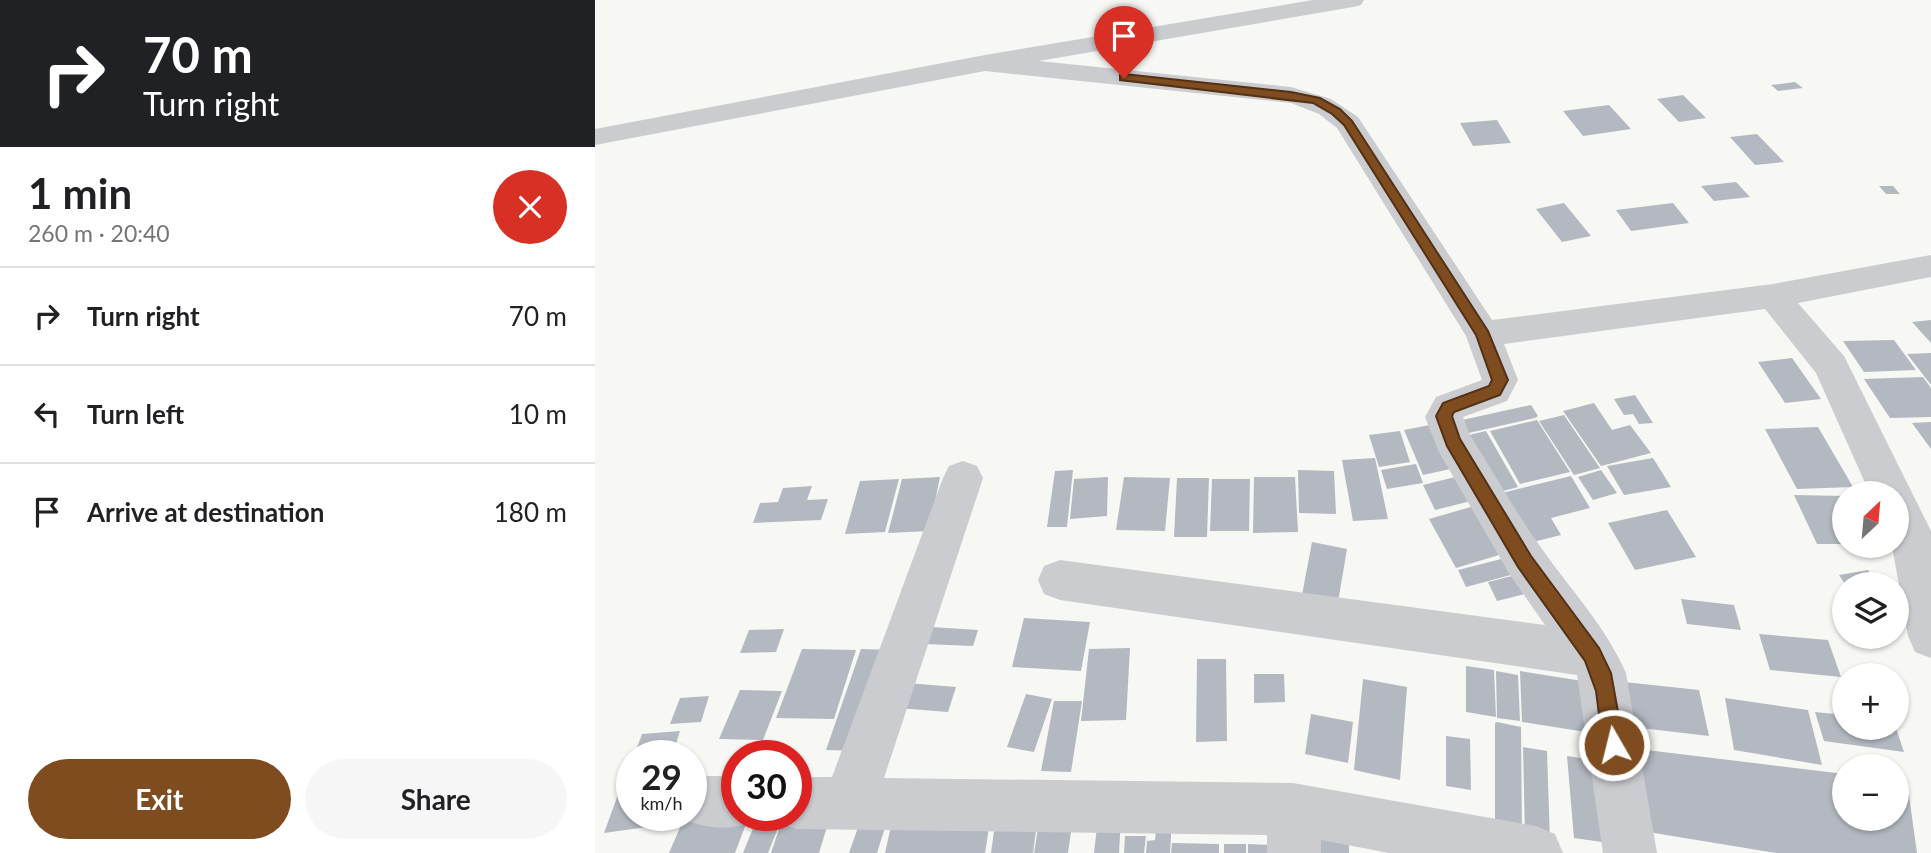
<!DOCTYPE html>
<html lang="en">
<head>
<meta charset="utf-8">
<style>
	:root { --surface:#fff; --page:#f6f6f6; --text:#202124; --muted:#757577; --line:#e0e0e0; --accent:#7f4c1f }
	body { margin:0; font-family:Lato,sans-serif; background:var(--page); color:var(--text); height:100vh; display:flex; flex-direction:column; font-size:26px; white-space:nowrap }
	* { box-sizing:border-box; margin:0 }
	p { font-size:23px; color:var(--muted) }
	.icon { flex:none; width:38px; height:38px; fill:none; stroke:currentColor; stroke-width:2; stroke-linecap:round; stroke-linejoin:round }
	.map { position:relative; flex:1; overflow:hidden }
	.side { display:flex; flex-direction:column; background:var(--surface); width:595px }
	.side>* { flex:none }
	.banner { background:#202124; color:#fff; overflow:hidden }
	.needle { width:46px; rotate:26deg }
	.fabs { position:absolute; left:1237px; top:481px; display:grid; gap:14px }
	.fabs a { display:grid; place-items:center; width:77px; height:77px; border-radius:50%; background:var(--surface); box-shadow:0 2px 5px #0004; font-size:35px }
	.speed { position:absolute; left:21px; top:740px; display:flex; gap:14px; font-size:35px; font-weight:700; text-align:center }
	.speed>* { display:grid; place-content:center; width:91px; height:91px; border-radius:50%; background:var(--surface); box-shadow:0 2px 5px #0004; line-height:1 }
	.speed small { font-size:18px; font-weight:400 }
	.speed .limit { border:10px solid #d22; background:#fff; color:#111 }
	.pin { position:absolute; display:grid; place-items:center; width:60px; height:60px; color:#fff; margin:-72px -30px; border-radius:50% 50% 50% 0; rotate:-45deg; box-shadow:0 0 7px #0007 }
	.pin .icon { rotate:45deg }
	.me { position:absolute; width:77px; margin:-38px; rotate:352deg; stroke-linejoin:round; filter:drop-shadow(0 0 5px #0008) }
	.turn { display:flex; align-items:center; gap:24px; height:147px; padding:0 28px; font-size:32px }
	.turn .icon { width:91px; height:91px; stroke-width:2.5 }
	.turn b { display:block; font-size:49px; line-height:60px }
	.round { display:grid; place-items:center; flex:none; width:74px; height:74px; border-radius:37px; background:var(--page) }
	.head { display:flex; align-items:center; justify-content:space-between; height:119px; padding:0 28px }
	h1 { font-size:42px; font-weight:700; line-height:52px }
	.button { display:flex; gap:14px; margin-top:auto; padding:14px 28px }
	.button a { flex:1; height:80px; border-radius:42px; background:var(--accent); color:#fff; font-size:28px; font-weight:700; line-height:80px; text-align:center }
	.button a+a { background:var(--page); color:var(--text) }
	ul { padding:0; list-style:none }
	li { display:flex; align-items:center; gap:21px; height:98px; padding:0 28px; border-top:2px solid var(--line) }
	li div { flex:1 }
	li b { display:block; font-size:26px }
	li em { font-style:normal }
	main { display:flex; flex:1; min-height:0 }
	.map>svg:first-child { display:block }
	.building { fill:#b4b8c1 }
	.lines { fill:none; stroke-linecap:round; stroke-linejoin:round }
	.minor { fill:#caccd0; fill-rule:evenodd }
	.route { fill:#7f4c1f; stroke:#533114; stroke-width:2 }
</style>
</head>
<body>
<main>
<section class="side">
<div class="banner">
<div class="turn"><svg class="icon" aria-label="right" viewBox="0 0 24 24"><path d="M7 20v-9h11M14 6l5 5-5 5"/></svg><div><b>70 m</b>Turn right</div></div>
</div>
<div class="head"><div><h1>1 min</h1><p>260 m · 20:40</p></div><a class="round" style="background:#d93025;color:#fff"><svg class="icon" aria-label="close" viewBox="0 0 24 24"><path d="M6 6l12 12M18 6L6 18"/></svg></a></div>
<ul>
<li><svg class="icon" aria-label="right" viewBox="0 0 24 24"><path d="M7 20v-9h11M14 6l5 5-5 5"/></svg><div><b>Turn right</b></div><em>70 m</em></li>
<li><svg class="icon" aria-label="left" viewBox="0 0 24 24"><path d="M17 20v-9H6M10 6l-5 5 5 5"/></svg><div><b>Turn left</b></div><em>10 m</em></li>
<li><svg class="icon" aria-label="arrive" viewBox="0 0 24 24"><path d="M6 21V4h12l-3 4 3 4H6"/></svg><div><b>Arrive at destination</b></div><em>180 m</em></li>
</ul>
<div class="button"><a>Exit</a><a>Share</a></div>
</section>
<div class="map">
<svg width="1336" height="853" viewBox="0 0 1336 853">
	<rect width="100%" height="100%" fill="#f7f8f4"/>
	<g class="building">
		<polygon points="1200,82 1208,88 1183,91 1176,85"/>
		<polygon points="1088,95 1111,118 1084,122 1062,99"/>
		<polygon points="1014,105 1036,129 988,136 968,111"/>
		<polygon points="902,120 916,143 878,146 865,123"/>
		<polygon points="1162,134 1189,162 1160,165 1135,137"/>
		<polygon points="1141,182 1155,197 1119,201 1106,186"/>
		<polygon points="1284,186 1298,186 1305,194 1291,194"/>
		<polygon points="969,203 996,236 967,242 941,209"/>
		<polygon points="1078,203 1094,223 1036,231 1021,210"/>
		<polygon points="1336,320 1336,343 1317,322"/>
		<polygon points="1299,340 1321,370 1269,372 1248,341"/>
		<polygon points="1336,353 1336,385 1312,354"/>
		<polygon points="1197,358 1226,399 1190,403 1163,362"/>
		<polygon points="1328,377 1336,388 1336,417 1295,418 1269,379"/>
		<polygon points="1040,395 1047,406 1058,423 1044,424 1038,414 1029,415 1019,399"/>
		<polygon points="999,403 1017,430 1035,425 1056,453 1006,466 968,411"/>
		<polygon points="936,405 943,416 940,418 865,435 858,422"/>
		<polygon points="969,415 1005,468 979,475 944,421"/>
		<polygon points="942,420 975,472 925,484 895,431"/>
		<polygon points="1336,422 1336,449 1317,423"/>
		<polygon points="840,424 860,468 828,475 809,430"/>
		<polygon points="1223,427 1258,487 1202,489 1170,429"/>
		<polygon points="805,431 815,462 784,467 774,435"/>
		<polygon points="891,431 923,487 897,494 865,437"/>
		<polygon points="780,458 793,519 758,521 747,460"/>
		<polygon points="1058,458 1076,487 1029,495 1012,466"/>
		<polygon points="821,464 828,483 792,489 786,470"/>
		<polygon points="478,470 472,527 452,527 460,471"/>
		<polygon points="703,470 739,471 741,514 704,513"/>
		<polygon points="1006,470 1022,493 998,500 983,477"/>
		<polygon points="864,476 876,501 840,510 828,485"/>
		<polygon points="976,476 995,508 956,518 966,535 926,545 899,495"/>
		<polygon points="345,477 334,531 293,533 307,479"/>
		<polygon points="513,477 512,516 475,519 479,479"/>
		<polygon points="529,477 575,478 570,531 521,530"/>
		<polygon points="659,477 700,477 703,532 658,533"/>
		<polygon points="582,478 614,478 612,537 579,537"/>
		<polygon points="304,479 290,532 250,534 265,481"/>
		<polygon points="617,479 655,479 654,531 615,531"/>
		<polygon points="217,486 212,500 233,499 226,520 158,523 165,503 183,502 188,488"/>
		<polygon points="1199,495 1250,496 1250,544 1222,544"/>
		<polygon points="886,504 914,552 861,568 834,519"/>
		<polygon points="1072,510 1101,557 1040,570 1013,523"/>
		<polygon points="717,542 752,549 743,602 707,595"/>
		<polygon points="914,557 923,573 871,587 863,570"/>
		<polygon points="1273,570 1283,584 1250,584 1244,575"/>
		<polygon points="925,574 934,593 902,601 893,582"/>
		<polygon points="1086,599 1139,605 1146,630 1092,624"/>
		<polygon points="429,618 495,622 486,671 417,667"/>
		<polygon points="336,627 383,630 378,646 330,644"/>
		<polygon points="189,629 181,652 145,653 154,630"/>
		<polygon points="1164,634 1233,640 1246,677 1175,670"/>
		<polygon points="535,648 531,720 486,721 494,649"/>
		<polygon points="207,649 261,650 239,719 181,718"/>
		<polygon points="266,649 298,650 266,751 231,750"/>
		<polygon points="602,659 631,659 632,741 601,742"/>
		<polygon points="871,666 899,670 901,717 871,712"/>
		<polygon points="901,671 923,675 925,721 902,718"/>
		<polygon points="925,671 1000,683 1004,734 927,722"/>
		<polygon points="659,674 689,674 690,702 659,703"/>
		<polygon points="768,679 812,687 805,780 759,770"/>
		<polygon points="1029,682 1104,690 1114,736 1037,727"/>
		<polygon points="312,683 361,687 353,712 303,708"/>
		<polygon points="145,690 187,691 168,740 124,739"/>
		<polygon points="431,694 457,699 439,752 412,747"/>
		<polygon points="114,696 106,722 75,724 85,698"/>
		<polygon points="1130,698 1213,710 1227,765 1139,750"/>
		<polygon points="459,701 487,701 476,772 446,771"/>
		<polygon points="1220,712 1250,715 1250,728 1301,728 1309,752 1229,741"/>
		<polygon points="716,714 758,722 753,763 710,754"/>
		<polygon points="902,722 926,727 927,834 900,829 900,723"/>
		<polygon points="85,731 77,756 39,756 47,734"/>
		<polygon points="851,736 875,739 876,790 851,786"/>
		<polygon points="928,747 952,751 955,841 930,836"/>
		<polygon points="1043,749 1250,774 1250,819 1302,819 1302,780 1312,781 1322,853 1181,853 1053,832"/>
		<polygon points="972,756 1005,761 1014,843 979,838"/>
		<polygon points="32,770 37,770 37,816 84,816 81,823 9,833"/>
		<polygon points="446,810 479,811 473,853 439,853"/>
		<polygon points="396,815 390,853 290,853 298,817"/>
		<polygon points="90,816 154,816 140,853 74,853"/>
		<polygon points="163,816 188,816 173,853 148,853"/>
		<polygon points="267,816 293,818 282,853 254,853"/>
		<polygon points="443,816 438,853 396,853 401,817"/>
		<polygon points="188,817 235,817 224,853 176,853"/>
		<polygon points="526,817 524,853 499,853 503,818"/>
		<polygon points="562,820 577,820 575,853 551,853 552,841 560,840"/>
		<polygon points="530,836 551,836 549,853 529,853"/>
		<polygon points="706,837 754,841 754,853 706,853"/>
		<polygon points="577,843 624,844 624,853 576,853"/>
		<rect x="629" y="844" width="22" height="9"/>
		<polygon points="653,844 678,845 677,853 653,853"/>
	</g>
	<g class="lines">
		<g class="minor">
			<path d="M 718,0 L 769,0 L 766,5 L 758,7 L 444,61 L 696,87 L 736,99 L 763,117 L 897,320 L 1178,284 L 1336,255 L 1336,277 L 1203,303 L 1249,356 L 1336,531 L 1336,658 L 1320,652 L 1313,636 L 1297,546 L 1302,546 L 1302,494 L 1275,494 L 1221,373 L 1170,309 L 909,344 L 923,380 L 912,401 L 868,417 L 875,435 C 899,473 921,513 947,549 C 976,590 1011,627 1031,673 L 1062,853 L 1008,853 L 982,675 L 465,600 L 449,594 L 443,580 L 449,566 L 465,560 L 950,625 L 915,575 L 844,452 L 830,417 L 841,397 L 887,380 L 871,336 L 742,128 L 724,114 L 696,103 L 390,71 L 0,145 L 0,129 L 390,55 Z"/>
			<polygon points="368,461 382,466 388,478 289,778 698,783 941,826 960,834 968,853 794,853 726,840 726,853 672,853 672,835 201,829 182,822 180,816 201,816 201,777 237,777 348,478 354,466"/>
			<path d="M 112,776 L 142,776 L 142,816 L 163,816 L 161,821 C 137,830 117,830 93,821 L 91,816 L 96,816 L 96,782 Z"/>
		</g>
	</g>
	<polygon class="route" points="529,74 696,92 725,98 745,109 757,121 893,331 913,380 905,395 859,412 857,416 865,439 936,556 1004,648 1016,673 1029,745 1026,753 1019,756 1011,753 1008,745 1001,691 990,661 923,567 852,446 841,416 848,403 894,386 897,380 881,335 749,125 737,114 718,103 525,80 525,75"/>
</svg>
<div class="fabs">
<a><svg class="needle" viewBox="-14 -14 28 28"><path d="M0-13l5 13h-10z" fill="#e53935"/><path d="M0 13l5-13h-10z" fill="#757577"/></svg></a>
<a><svg class="icon" aria-label="layers" viewBox="0 0 24 24"><path d="M12 4l9 5-9 5-9-5zM3 14l9 5 9-5"/></svg></a>
<a>+</a>
<a>−</a>
</div>
<div class="speed"><div>29<small>km/h</small></div><div class="limit">30</div></div>
<div class="pin" style="left:529px;top:78px;background:#d93025"><svg class="icon" aria-label="arrive" viewBox="0 0 24 24"><path d="M6 21V4h12l-3 4 3 4H6"/></svg></div>
<svg class="me" style="left:1019px;top:745px" viewBox="-20 -20 40 40"><circle r="17" fill="#7f4c1f" stroke="#fff" stroke-width="3"/><path d="M0-11L8 9 0 5-8 9z" fill="#fff"/></svg>
</div>
</main>
</body>
</html>
